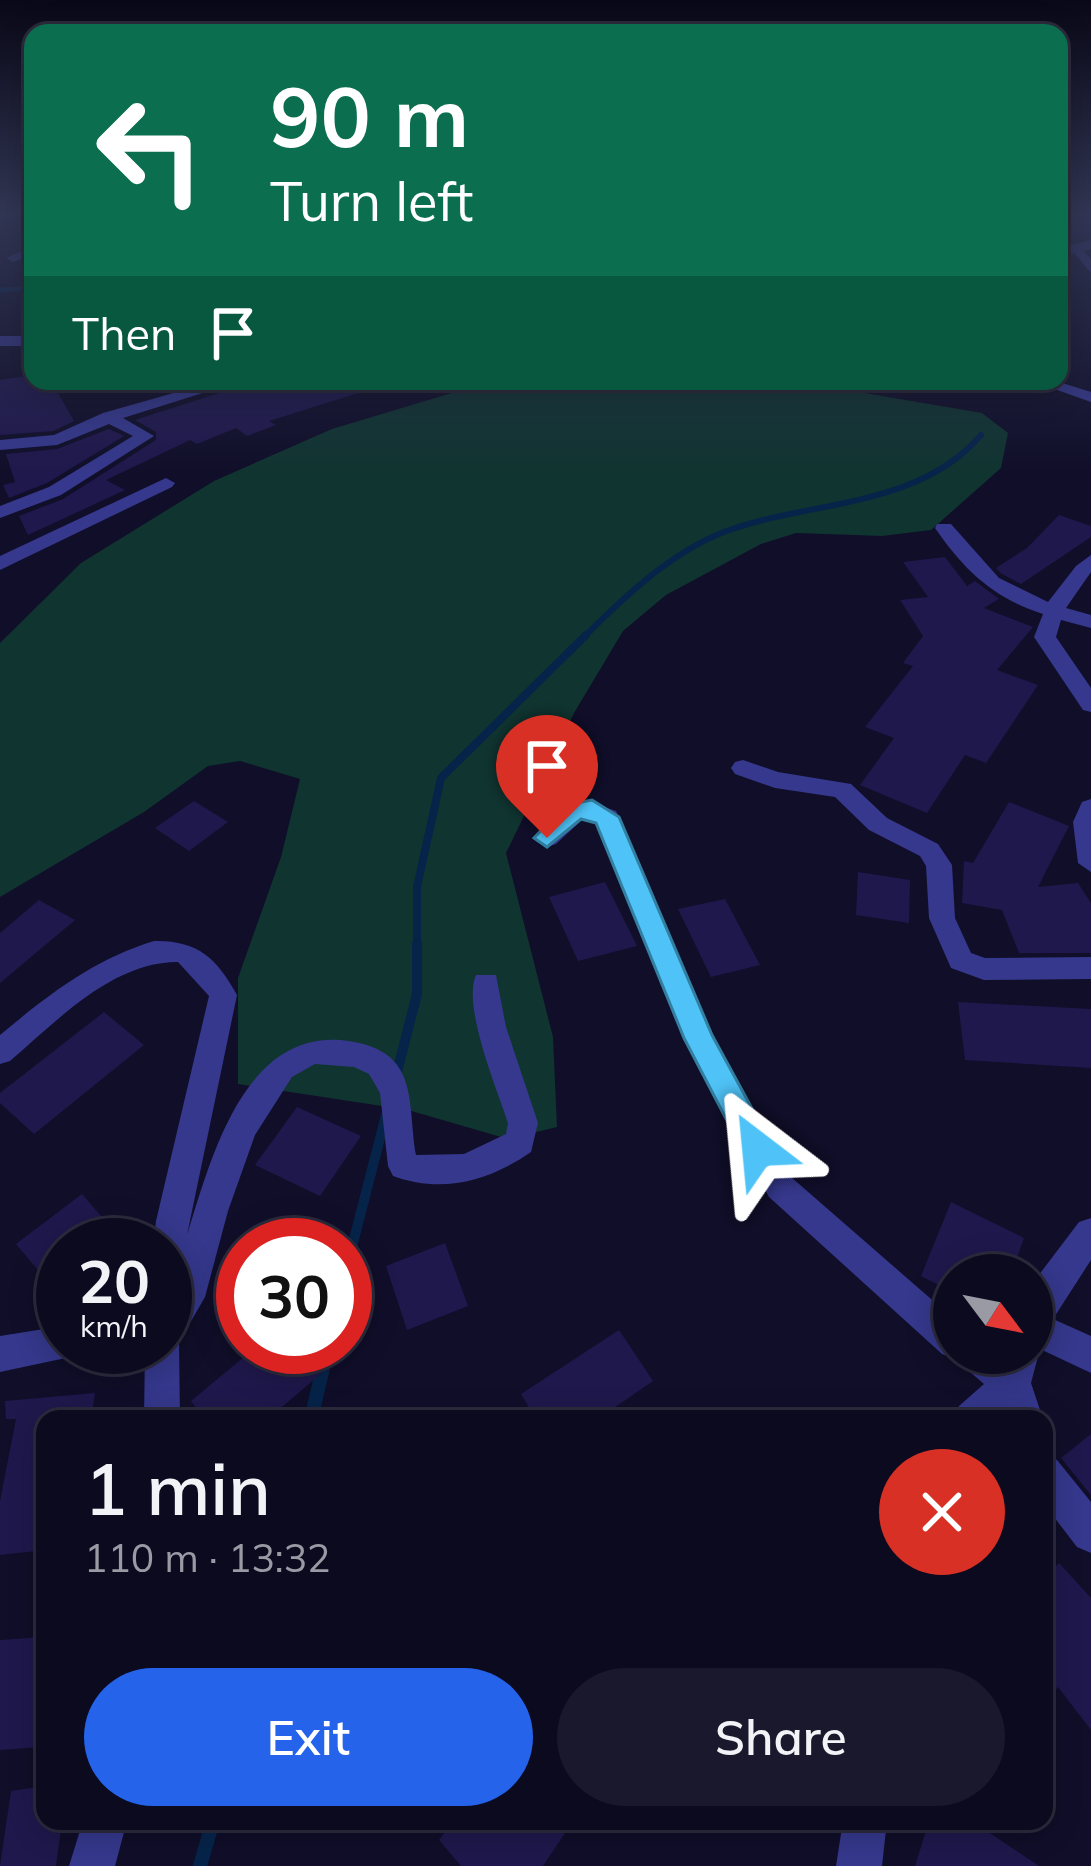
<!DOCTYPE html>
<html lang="en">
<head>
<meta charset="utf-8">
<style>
	:root { --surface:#0c0a1f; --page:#1a182c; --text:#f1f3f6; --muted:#9a9aa4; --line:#2c2b3d; --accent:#2563eb }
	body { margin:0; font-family:Mulish,sans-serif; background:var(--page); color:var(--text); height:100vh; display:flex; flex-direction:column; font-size:45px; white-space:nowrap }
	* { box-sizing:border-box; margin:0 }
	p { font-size:39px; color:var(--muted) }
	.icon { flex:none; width:66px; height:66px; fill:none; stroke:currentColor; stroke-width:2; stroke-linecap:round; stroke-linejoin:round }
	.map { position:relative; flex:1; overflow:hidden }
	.drawer { position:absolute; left:36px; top:1410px; width:1017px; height:420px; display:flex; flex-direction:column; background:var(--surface); border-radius:24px; box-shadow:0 6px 30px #0003,0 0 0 3px var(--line) }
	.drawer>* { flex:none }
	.hud { position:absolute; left:24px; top:24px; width:1044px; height:366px; border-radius:24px; box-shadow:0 6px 30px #0003,0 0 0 3px var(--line); background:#0b6e4f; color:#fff; overflow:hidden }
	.needle { width:78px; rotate:122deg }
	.controls { position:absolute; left:933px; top:1254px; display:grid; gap:24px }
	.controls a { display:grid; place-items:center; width:120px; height:120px; border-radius:50%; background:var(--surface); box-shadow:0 6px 30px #0003,0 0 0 3px var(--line); font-size:60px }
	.speed { position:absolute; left:36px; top:1218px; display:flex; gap:24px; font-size:60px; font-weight:700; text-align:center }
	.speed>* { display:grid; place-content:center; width:156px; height:156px; border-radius:50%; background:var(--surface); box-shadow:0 6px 30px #0003,0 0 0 3px var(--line); line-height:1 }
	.speed small { font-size:30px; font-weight:400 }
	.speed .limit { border:18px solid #d22; background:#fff; color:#111 }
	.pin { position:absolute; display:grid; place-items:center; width:102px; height:102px; color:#fff; margin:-123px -51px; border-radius:50% 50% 50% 0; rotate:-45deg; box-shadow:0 0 12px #0007 }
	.pin .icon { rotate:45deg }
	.me { position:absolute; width:132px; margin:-66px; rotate:331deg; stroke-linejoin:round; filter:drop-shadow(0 0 9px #0008) }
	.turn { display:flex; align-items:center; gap:42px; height:252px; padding:0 48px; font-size:54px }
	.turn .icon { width:156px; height:156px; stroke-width:2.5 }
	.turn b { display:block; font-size:84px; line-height:102px }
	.then { display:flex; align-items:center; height:114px; padding:0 48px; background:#0003; gap:24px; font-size:45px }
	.round { display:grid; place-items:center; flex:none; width:126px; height:126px; border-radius:63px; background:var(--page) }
	.summary { display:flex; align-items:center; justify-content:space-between; height:204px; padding:0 48px }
	h1 { font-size:72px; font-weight:600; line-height:90px }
	.action { display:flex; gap:24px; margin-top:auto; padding:24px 48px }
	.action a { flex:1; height:138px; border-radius:72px; background:var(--accent); color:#fff; font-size:48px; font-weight:600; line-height:138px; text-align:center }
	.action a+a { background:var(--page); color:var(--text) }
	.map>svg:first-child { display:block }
	.green { fill:#103430 }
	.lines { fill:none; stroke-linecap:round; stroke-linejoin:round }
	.stream-far4 { stroke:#06244a; stroke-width:4.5 }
	.stream-far3 { stroke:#06244a; stroke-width:6 }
	.stream-far2 { stroke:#06244a; stroke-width:8 }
	.stream-far1 { stroke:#06244a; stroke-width:10 }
	.stream { stroke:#06244a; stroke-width:14 }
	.building { fill:#1f184c }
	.minor { fill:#35388c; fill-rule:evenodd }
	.tertiary { fill:#35388c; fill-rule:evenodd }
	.route { fill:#4fc3f7; stroke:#337fa1; stroke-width:3 }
</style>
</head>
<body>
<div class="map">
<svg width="1091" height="1866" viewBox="0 0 1091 1866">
	<rect width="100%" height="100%" fill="#100e29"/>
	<polygon class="green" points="794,381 982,413 1008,433 1001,468 931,530 882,536 796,533 761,544 666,595 623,631 574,713 506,853 553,1037 557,1127 508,1139 408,1110 238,1084 238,978 281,857 300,779 240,761 208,766 144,812 0,897 0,643 81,563 214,481 332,429 485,383"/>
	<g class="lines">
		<polyline class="stream-far4" points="0,290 33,288"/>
		<path class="stream-far3" d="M 583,638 C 623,598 670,553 724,532 C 809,500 918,509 981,435"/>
		<polyline class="stream-far2" points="417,947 417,887 441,778 586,635"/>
		<g class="stream-far1">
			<polyline points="396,1076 417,994 417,944"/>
			<polyline points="345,1274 386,1115"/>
		</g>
		<g class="stream">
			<polyline points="311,1419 328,1347"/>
			<polyline points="200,1866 213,1821"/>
		</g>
	</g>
	<g class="building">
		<polygon points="1073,213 1091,213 1091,235 1059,239 1059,215"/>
		<polygon points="33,375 33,381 59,381 58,393 74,421 53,431 0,435 0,380"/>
		<polygon points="257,381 373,381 374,388 269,421 276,425 247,436 236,428 197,444 190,440 106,480 125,490 28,535 19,516 63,499 156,440 156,432 135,420"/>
		<polygon points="109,429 124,436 47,483 9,498 3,485 15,482 6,454 57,449"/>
		<polygon points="1059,515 1091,526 1091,537 1021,584 1002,574 996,568 1027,548"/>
		<polygon points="945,557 967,586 975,581 999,599 984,608 1033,627 997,670 1038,685 986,763 965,755 927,813 860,785 894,738 865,727 913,666 903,663 923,636 900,600 928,597 903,562"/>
		<polygon points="194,801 228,822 189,851 155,828"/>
		<polygon points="1009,802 1069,826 1038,887 1078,883 1091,903 1091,953 1019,953 1002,910 962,903 964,861 973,863"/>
		<polygon points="858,872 910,880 909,923 856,915"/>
		<polygon points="605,882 637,946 578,961 549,897"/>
		<polygon points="725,899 760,965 711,977 678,909"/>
		<polygon points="39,900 75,920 0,983 0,933"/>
		<polygon points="958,1002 1091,1009 1091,1068 965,1060"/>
		<polygon points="104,1012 144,1045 34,1134 0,1103 0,1093"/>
		<polygon points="297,1107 361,1136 320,1196 255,1165"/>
		<polygon points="82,1194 126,1245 63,1245 63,1300 16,1244"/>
		<polygon points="951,1202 1024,1238 1011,1275 954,1275 954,1293 921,1276"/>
		<polygon points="445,1243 468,1306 407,1330 386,1266"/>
		<polygon points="619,1330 653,1381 598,1419 536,1419 521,1394"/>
		<polygon points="256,1347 352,1347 268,1419 204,1419 191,1401"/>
		<polygon points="95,1393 91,1419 45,1419 45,1550 0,1555 0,1501 16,1419 6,1419 5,1401"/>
		<polygon points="1091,1434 1091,1495 1061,1458"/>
		<polygon points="1059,1563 1091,1598 1091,1730 1058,1687 1044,1702 1044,1579"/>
		<polygon points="45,1637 40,1747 0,1750 0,1640"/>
		<polygon points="45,1786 45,1821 62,1821 56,1866 0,1866 11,1791"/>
		<polygon points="453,1821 573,1821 543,1866 461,1866 439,1840"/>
		<polygon points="929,1821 972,1821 1039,1866 915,1866"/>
	</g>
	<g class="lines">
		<g class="minor">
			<polygon points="0,213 9,213 0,217"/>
			<polygon points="1077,244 1091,259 1091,273 1070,248"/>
			<polygon points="33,246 33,255 13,262 6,258"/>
			<polygon points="216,381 241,381 123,418 154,436 61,495 0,518 0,506 49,487 133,436 109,424 57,445 0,450 0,440 54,435 103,413"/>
			<polygon points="1032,381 1056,381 1091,392 1091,402"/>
			<polygon points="166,478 175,483 172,487 0,570 0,556"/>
			<path d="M 937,524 L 951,524 L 999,578 L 1048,602 L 1076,566 L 1091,555 L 1091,572 L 1066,608 L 1091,615 L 1091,628 L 1061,620 L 1056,637 L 1091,688 L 1091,712 L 1083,710 L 1034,637 L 1043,614 C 993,598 964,570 935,528 Z"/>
			<polygon points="743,760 778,772 851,784 887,818 938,844 952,865 955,918 971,953 985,958 1091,957 1091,979 984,980 951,968 929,918 926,866 920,856 869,830 835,797 775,788 735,774 731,768 735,762"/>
			<polygon points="1091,799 1091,872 1078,863 1073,822 1082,802"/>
			<polygon points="589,802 616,811 619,817 712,1034 791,1177 954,1319 954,1353 1032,1353 1032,1284 1079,1222 1091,1218 1091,1260 1053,1319 1091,1336 1091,1373 1040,1349 1031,1383 1043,1419 1007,1419 1005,1414 1000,1419 954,1419 959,1406 984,1384 955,1359 942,1354 769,1197 684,1038 597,822 582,820 556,844 547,847 534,838 558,812"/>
			<path d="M 154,941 C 197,940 217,958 237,995 L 187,1235 C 211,1158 245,1025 349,1041 C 420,1052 407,1101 416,1155 L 464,1154 L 506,1134 L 508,1123 C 497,1089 462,1006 476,975 L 496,975 L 506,1027 L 538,1123 L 531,1152 C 489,1181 442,1194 393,1176 L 388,1166 L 380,1093 L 369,1074 L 354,1067 L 315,1064 L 292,1077 L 255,1135 L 228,1211 L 205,1297 L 179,1342 L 180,1419 L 144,1419 L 145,1347 L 165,1347 L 165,1245 L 153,1245 L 156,1221 L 209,996 L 178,962 C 112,962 58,1020 10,1061 L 0,1064 L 0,1035 C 48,995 94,959 154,941 Z"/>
			<polygon points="63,1326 63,1347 79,1347 75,1356 0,1372 0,1336"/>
			<polygon points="1044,1454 1057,1460 1091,1502 1091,1553 1077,1547 1044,1504"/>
			<polygon points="83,1821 127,1821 115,1866 69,1866"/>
			<polygon points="843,1821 887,1821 882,1866 836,1866"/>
		</g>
		<g class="tertiary">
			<polygon points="1091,240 1091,249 1059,257 1059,248"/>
			<rect x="0" y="336" width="33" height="10"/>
		</g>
	</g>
	<linearGradient id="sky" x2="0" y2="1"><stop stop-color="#090817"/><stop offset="0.45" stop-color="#313654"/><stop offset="1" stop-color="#313654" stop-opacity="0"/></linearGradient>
	<rect width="1091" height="474" fill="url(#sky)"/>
	<polygon class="route" points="592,800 619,817 712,1035 774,1149 770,1159 758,1163 747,1159 684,1038 596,823 581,819 547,847 534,838 565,805"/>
</svg>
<div class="controls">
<a><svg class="needle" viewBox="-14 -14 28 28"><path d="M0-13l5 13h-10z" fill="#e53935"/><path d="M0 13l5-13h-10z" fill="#9a9aa4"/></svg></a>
</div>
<div class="speed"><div>20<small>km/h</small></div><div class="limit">30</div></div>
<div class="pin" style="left:547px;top:838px;background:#d93025"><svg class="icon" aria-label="arrive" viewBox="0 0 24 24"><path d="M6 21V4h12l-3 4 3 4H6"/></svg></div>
<svg class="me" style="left:758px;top:1149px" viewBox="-20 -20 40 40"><path d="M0-17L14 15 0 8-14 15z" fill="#4fc3f7" stroke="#fff" stroke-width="4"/></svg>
<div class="hud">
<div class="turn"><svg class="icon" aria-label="left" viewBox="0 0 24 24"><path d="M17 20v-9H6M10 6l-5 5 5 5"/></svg><div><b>90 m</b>Turn left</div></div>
<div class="then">Then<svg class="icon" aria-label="arrive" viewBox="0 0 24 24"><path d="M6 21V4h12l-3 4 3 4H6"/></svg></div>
</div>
<section class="drawer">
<div class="summary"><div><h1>1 min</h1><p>110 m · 13:32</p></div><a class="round" style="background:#d93025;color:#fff"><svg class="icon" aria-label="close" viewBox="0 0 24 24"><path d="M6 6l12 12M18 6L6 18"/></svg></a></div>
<div class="action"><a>Exit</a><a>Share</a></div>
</section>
</div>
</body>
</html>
